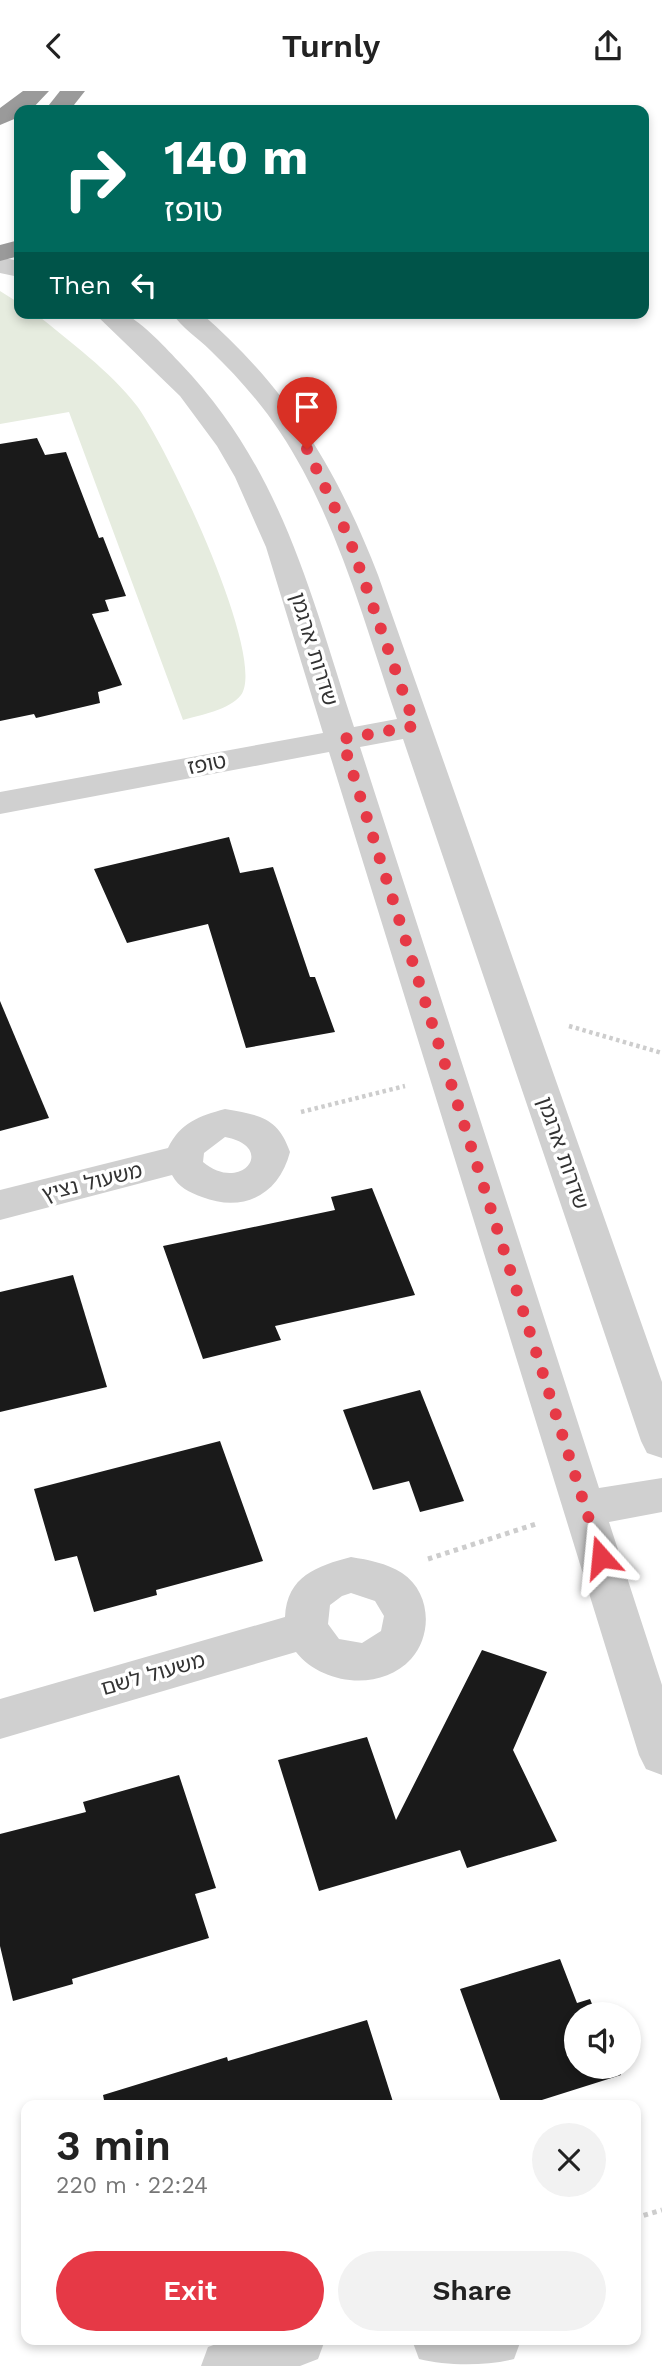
<!DOCTYPE html>
<html lang="en">
<head>
<meta charset="utf-8">
<style>
	:root { --surface:#fff; --page:#f2f2f2; --text:#222; --muted:#767676; --accent:#e63946 }
	body { margin:0; font-family:"Work Sans","Noto Sans Hebrew",sans-serif; background:var(--page); color:var(--text); height:100vh; display:flex; flex-direction:column; font-size:26px; white-space:nowrap }
	* { box-sizing:border-box; margin:0 }
	p { font-size:23px; color:var(--muted) }
	.icon { flex:none; width:38px; height:38px; fill:none; stroke:currentColor; stroke-width:2; stroke-linecap:round; stroke-linejoin:round }
	.map { position:relative; flex:1; overflow:hidden }
	.drawer { position:absolute; left:21px; top:2009px; width:620px; height:245px; display:flex; flex-direction:column; background:var(--surface); border-radius:14px; box-shadow:0 4px 10px #0003 }
	.drawer>* { flex:none }
	.top-card { position:absolute; left:14px; top:14px; width:635px; height:214px; border-radius:14px; box-shadow:0 4px 10px #0003; background:#00695c; color:#fff; overflow:hidden }
	.controls { position:absolute; left:564px; top:1911px; display:grid; gap:14px }
	.controls a { display:grid; place-items:center; width:77px; height:77px; border-radius:50%; background:var(--surface); box-shadow:0 4px 10px #0003; font-size:35px }
	.pin { position:absolute; display:grid; place-items:center; width:60px; height:60px; color:#fff; margin:-72px -30px; border-radius:50% 50% 50% 0; rotate:-45deg; box-shadow:0 0 7px #0007 }
	.pin .icon { rotate:45deg }
	.me { position:absolute; width:77px; margin:-38px; rotate:342deg; stroke-linejoin:round; filter:drop-shadow(0 0 5px #0008) }
	.turn { display:flex; align-items:center; gap:24px; height:147px; padding:0 35px; font-size:32px }
	.turn .icon { width:91px; height:91px; stroke-width:2.5 }
	.turn b { display:block; font-size:49px; line-height:60px }
	.then { display:flex; align-items:center; height:66px; padding:0 35px; background:#0003; gap:14px; font-size:26px }
	.round { display:grid; place-items:center; flex:none; width:74px; height:74px; border-radius:37px; background:var(--page) }
	.headline { display:flex; align-items:center; justify-content:space-between; height:119px; padding:0 35px }
	h1 { font-size:42px; font-weight:600; line-height:52px }
	.button { display:flex; gap:14px; margin-top:auto; padding:14px 35px }
	.button a { flex:1; height:80px; border-radius:42px; background:var(--accent); color:#fff; font-size:28px; font-weight:600; line-height:80px; text-align:center }
	.button a+a { background:var(--page); color:var(--text) }
	header { display:flex; justify-content:space-between; align-items:center; height:91px; padding:0 35px; background:var(--surface); font-size:32px; font-weight:600 }
	.map>svg:first-child { display:block }
	.green { fill:#e6ecdf }
	.building { fill:#1a1a1a }
	.lines { fill:none; stroke-linecap:round; stroke-linejoin:round }
	.path-far1 { stroke:#cdcdcd; stroke-width:4.5; stroke-dasharray:3.5 3.5; stroke-linecap:butt }
	.path { stroke:#cdcdcd; stroke-width:5; stroke-dasharray:4.5 4.5; stroke-linecap:butt }
	.minor { fill:#d0d0d0; fill-rule:evenodd }
	.highway { fill:#9a9a9a; fill-rule:evenodd }
	.route { stroke:#e63946; stroke-width:12; stroke-dasharray:0 21.6 }
	.labels { text-anchor:middle; stroke-width:7; stroke-linejoin:round; paint-order:stroke }
	.street-label { font-size:21px; fill:#333; stroke:#fff }
</style>
</head>
<body>
<header><svg class="icon" aria-label="back" viewBox="0 0 24 24"><path d="M15 5l-7 7 7 7"/></svg>Turnly<svg class="icon" aria-label="share" viewBox="0 0 24 24"><path d="M12 15V3M7 8l5-5 5 5M5 13v7h14v-7"/></svg></header>
<div class="map">
<svg width="662" height="2275" viewBox="0 0 662 2275">
	<rect width="100%" height="100%" fill="#fff"/>
	<path class="green" d="M 0,200 L 19,212 L 19,222 L 35,222 C 70,251 109,279 137,315 C 165,352 268,566 241,604 C 229,619 201,624 183,629 L 69,321 L 0,333 Z"/>
	<g class="building">
		<polygon points="37,347 45,364 66,361 99,447 103,446 126,505 105,509 109,520 92,523 122,594 98,601 100,612 36,627 34,623 0,630 0,353"/>
		<polygon points="229,746 240,782 273,776 310,886 315,886 335,941 246,957 208,833 127,852 94,778"/>
		<polygon points="0,910 49,1027 0,1040"/>
		<polygon points="372,1097 415,1204 275,1235 281,1249 203,1268 163,1155 335,1119 331,1106"/>
		<polygon points="73,1184 107,1296 0,1321 0,1201"/>
		<polygon points="420,1299 464,1410 420,1421 409,1390 373,1399 343,1319"/>
		<polygon points="220,1350 263,1470 156,1499 157,1504 94,1521 77,1465 55,1470 34,1398"/>
		<polygon points="482,1559 547,1581 513,1659 557,1750 467,1777 460,1759 319,1800 278,1669 367,1646 396,1729"/>
		<polygon points="179,1684 216,1797 195,1803 209,1847 72,1888 73,1893 13,1910 0,1855 0,1743 86,1721 83,1711"/>
		<polygon points="560,1868 577,1912 590,1908 596,1923 576,1923 576,1976 618,1976 621,1984 526,2014 502,2014 460,1898"/>
		<polygon points="367,1929 394,2014 105,2014 103,2004 227,1966 228,1970"/>
	</g>
	<g class="lines">
		<g class="path-far1">
			<polyline points="569,935 662,962"/>
			<polyline points="301,1021 405,995"/>
		</g>
		<g class="path">
			<polyline points="428,1468 539,1432"/>
			<polyline points="635,2127 662,2119"/>
		</g>
		<g class="minor">
			<polygon points="0,166 19,170 19,186 0,182"/>
			<path d="M 94,222 C 103,222 118,220 125,223 C 143,232 167,258 181,273 C 282,379 310,501 354,636 L 397,628 C 364,531 337,427 280,341 C 260,311 236,284 210,259 C 198,247 182,237 172,222 L 201,222 C 288,298 337,378 378,484 L 662,1291 L 662,1367 L 647,1362 L 641,1350 L 403,648 L 360,656 L 599,1397 L 662,1387 L 662,1421 L 609,1431 L 662,1594 L 662,1684 L 646,1678 L 639,1664 L 329,661 L 0,723 L 0,701 L 323,642 L 266,456 L 235,386 L 217,355 L 180,305 Z"/>
			<path d="M 225,1018 C 259,1024 278,1026 290,1061 C 279,1104 243,1122 202,1106 C 189,1101 179,1097 172,1084 L 0,1129 L 0,1099 L 168,1057 C 180,1032 199,1025 225,1018 ZM 225,1046 C 278,1056 241,1103 203,1071 L 204,1062 Z"/>
			<path d="M 351,1466 C 369,1469 386,1472 402,1482 C 431,1501 433,1544 411,1568 C 381,1601 322,1594 296,1561 L 0,1648 L 0,1608 L 285,1526 C 287,1485 317,1475 351,1466 ZM 351,1502 L 375,1510 L 384,1525 L 381,1540 L 362,1552 L 339,1548 L 328,1533 L 330,1514 L 342,1505 Z"/>
			<polygon points="227,2249 325,2249 318,2268 300,2275 201,2275 208,2256"/>
			<path d="M 412,2249 L 521,2249 L 514,2268 C 486,2275 447,2275 419,2268 Z"/>
		</g>
		<g class="highway">
			<polygon points="23,0 49,0 31,19 19,19 19,26 0,34 0,17"/>
			<polygon points="60,0 85,0 70,19 45,19"/>
			<polygon points="19,149 19,165 0,170 0,154"/>
		</g>
	</g>
	<g class="lines">
		<polyline class="route" points="307,358 349,447 415,635 342,648 601,1466"/>
	</g>
	<g class="labels">
		<g class="street-label">
			<text transform="translate(314 558) rotate(73)" y="7">שדרות ארגמן</text>
			<text transform="translate(207 673) rotate(-11)" y="7">טופז</text>
			<text transform="translate(563 1062) rotate(71)" y="7">שדרות ארגמן</text>
			<text transform="translate(92 1091) rotate(-14)" y="7">משעול נציץ</text>
			<text transform="translate(153 1583) rotate(-16)" y="7">משעול לשם</text>
		</g>
	</g>
</svg>
<div class="controls">
<a><svg class="icon" aria-label="sound" viewBox="0 0 24 24"><path d="M4 9h4l5-4v14l-5-4H4zM17 9q2 3 0 6"/></svg></a>
</div>
<div class="pin" style="left:307px;top:358px;background:#d93025"><svg class="icon" aria-label="arrive" viewBox="0 0 24 24"><path d="M6 21V4h12l-3 4 3 4H6"/></svg></div>
<svg class="me" style="left:601px;top:1466px" viewBox="-20 -20 40 40"><path d="M0-17L14 15 0 8-14 15z" fill="#e63946" stroke="#fff" stroke-width="4"/></svg>
<div class="top-card">
<div class="turn"><svg class="icon" aria-label="right" viewBox="0 0 24 24"><path d="M7 20v-9h11M14 6l5 5-5 5"/></svg><div><b>140 m</b>טופז</div></div>
<div class="then">Then<svg class="icon" aria-label="left" viewBox="0 0 24 24"><path d="M17 20v-9H6M10 6l-5 5 5 5"/></svg></div>
</div>
<section class="drawer">
<div class="headline"><div><h1>3 min</h1><p>220 m · 22:24</p></div><a class="round"><svg class="icon" aria-label="close" viewBox="0 0 24 24"><path d="M6 6l12 12M18 6L6 18"/></svg></a></div>
<div class="button"><a>Exit</a><a>Share</a></div>
</section>
</div>
</body>
</html>
